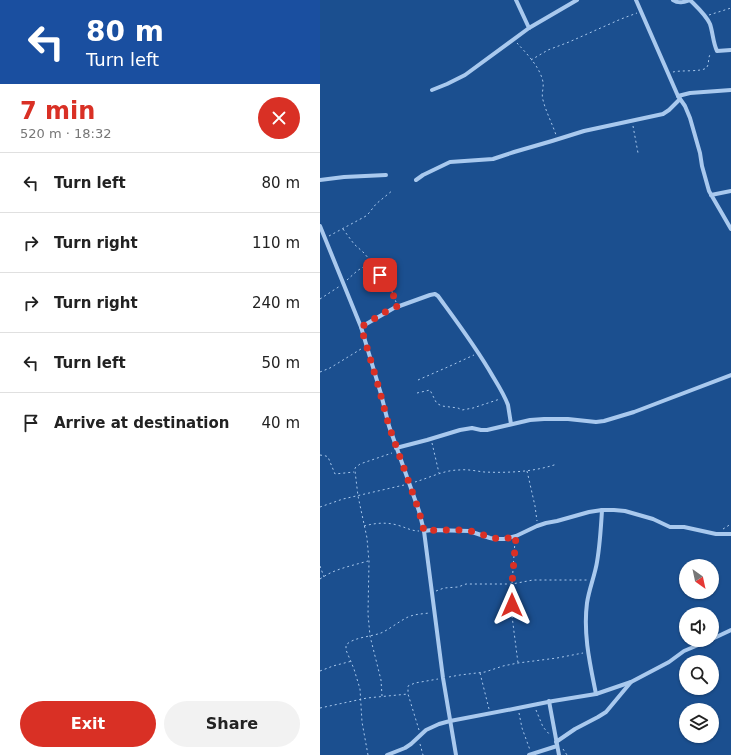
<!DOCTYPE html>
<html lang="en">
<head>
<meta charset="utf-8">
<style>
	:root { --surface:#fff; --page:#f2f2f2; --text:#222; --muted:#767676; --line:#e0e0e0; --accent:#d93025 }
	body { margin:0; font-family:"DejaVu Sans",sans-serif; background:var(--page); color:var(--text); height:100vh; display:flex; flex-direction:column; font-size:15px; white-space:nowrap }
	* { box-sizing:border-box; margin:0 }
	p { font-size:13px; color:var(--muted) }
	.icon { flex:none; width:22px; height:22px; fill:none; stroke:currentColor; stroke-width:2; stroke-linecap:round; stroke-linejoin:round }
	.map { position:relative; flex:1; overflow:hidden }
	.sheet { display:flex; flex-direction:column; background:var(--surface); width:320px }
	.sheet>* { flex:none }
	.guide { background:#1a4fa0; color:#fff; overflow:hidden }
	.needle { width:26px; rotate:147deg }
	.tools { position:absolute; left:359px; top:559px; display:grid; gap:8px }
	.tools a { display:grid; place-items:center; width:40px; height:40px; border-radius:50%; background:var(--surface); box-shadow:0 1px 3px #0004; font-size:20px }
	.pin { position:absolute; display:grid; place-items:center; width:34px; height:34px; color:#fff; margin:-17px; border-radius:8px; box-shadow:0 2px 6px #0006 }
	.me { position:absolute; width:44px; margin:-22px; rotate:0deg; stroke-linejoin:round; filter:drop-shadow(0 0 3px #0008) }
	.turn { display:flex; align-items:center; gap:14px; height:84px; padding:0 20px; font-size:18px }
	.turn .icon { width:52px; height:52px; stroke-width:2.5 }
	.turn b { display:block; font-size:28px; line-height:34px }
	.round { display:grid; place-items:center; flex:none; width:42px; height:42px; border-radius:21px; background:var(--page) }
	.overview { display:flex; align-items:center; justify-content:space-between; height:68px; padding:0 20px }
	h1 { font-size:24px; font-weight:600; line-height:30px; color:var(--accent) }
	.primary-button { display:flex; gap:8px; margin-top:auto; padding:8px 20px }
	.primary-button a { flex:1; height:46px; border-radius:24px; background:var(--accent); color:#fff; font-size:16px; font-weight:600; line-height:46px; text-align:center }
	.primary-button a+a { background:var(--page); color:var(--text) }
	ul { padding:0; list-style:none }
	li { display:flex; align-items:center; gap:12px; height:60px; padding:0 20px; border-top:1px solid var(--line) }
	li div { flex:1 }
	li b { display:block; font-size:15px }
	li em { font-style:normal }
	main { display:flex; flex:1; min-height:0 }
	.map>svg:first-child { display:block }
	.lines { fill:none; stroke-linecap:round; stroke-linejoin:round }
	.path { stroke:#a9c9ee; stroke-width:1; stroke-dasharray:2 3; stroke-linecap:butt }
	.street { stroke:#a9c9ee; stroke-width:4 }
	.route { stroke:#d93025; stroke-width:7; stroke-dasharray:0 12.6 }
</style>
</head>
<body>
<main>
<section class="sheet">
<div class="guide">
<div class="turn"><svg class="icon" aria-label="left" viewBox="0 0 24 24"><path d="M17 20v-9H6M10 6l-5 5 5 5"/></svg><div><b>80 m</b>Turn left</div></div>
</div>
<div class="overview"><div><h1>7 min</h1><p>520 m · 18:32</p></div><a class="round" style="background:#d93025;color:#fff"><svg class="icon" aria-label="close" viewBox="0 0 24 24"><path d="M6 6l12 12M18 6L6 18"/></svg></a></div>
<ul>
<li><svg class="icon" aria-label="left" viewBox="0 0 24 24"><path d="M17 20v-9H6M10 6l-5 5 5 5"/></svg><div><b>Turn left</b></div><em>80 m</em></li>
<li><svg class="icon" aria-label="right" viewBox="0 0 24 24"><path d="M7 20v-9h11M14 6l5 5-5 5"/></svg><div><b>Turn right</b></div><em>110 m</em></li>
<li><svg class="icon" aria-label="right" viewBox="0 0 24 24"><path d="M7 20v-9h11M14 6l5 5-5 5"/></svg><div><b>Turn right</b></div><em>240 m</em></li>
<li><svg class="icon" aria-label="left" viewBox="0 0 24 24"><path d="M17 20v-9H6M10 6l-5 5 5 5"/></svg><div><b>Turn left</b></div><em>50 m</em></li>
<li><svg class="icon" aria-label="arrive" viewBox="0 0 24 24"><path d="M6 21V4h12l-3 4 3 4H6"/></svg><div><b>Arrive at destination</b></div><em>40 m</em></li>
</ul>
<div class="primary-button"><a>Exit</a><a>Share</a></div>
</section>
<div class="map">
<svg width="411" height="755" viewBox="0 0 411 755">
	<rect width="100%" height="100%" fill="#1b4f8f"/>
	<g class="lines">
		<g class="path">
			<polyline points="389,15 411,8"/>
			<path d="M 197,43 C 207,54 220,67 223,82 C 224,88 221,94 223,100 C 226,112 232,123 236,135"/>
			<polyline points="211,60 228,50 249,42 301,19 317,13"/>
			<path d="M 353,72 C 360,70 382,72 386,68 C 390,65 387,58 391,53"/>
			<polyline points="313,126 318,153"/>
			<polyline points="23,229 34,244 43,252 57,268 61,279 71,289 76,302"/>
			<polyline points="9,236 46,216 49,213 56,204 73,190"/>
			<polyline points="27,280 37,271 51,262"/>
			<polyline points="0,299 20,286"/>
			<polyline points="0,372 10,368 41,349"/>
			<polyline points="98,380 130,366 154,355"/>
			<polyline points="97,393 110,390 116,402 118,404 122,406 138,408 142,410 153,408 180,399"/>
			<polyline points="112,443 119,473"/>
			<polyline points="0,455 6,456 8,457 15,474 34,472"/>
			<polyline points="207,471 215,506 217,521"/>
			<path d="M 95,482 C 109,478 124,470 139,470 C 147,469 156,471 164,472 C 188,473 214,472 237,464"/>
			<polyline points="0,507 23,499 84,485"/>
			<path d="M 44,526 C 55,523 66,522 77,525 C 85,527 91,531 99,531"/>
			<polyline points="403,529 411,524"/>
			<polyline points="195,541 192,584 192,616 198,663"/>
			<polyline points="0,566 4,577"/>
			<path d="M 0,579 C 14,569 31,566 48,561"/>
			<polyline points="116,591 124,588 138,587 146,584 192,584 213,580 268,580"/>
			<polyline points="0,671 13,666 32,661"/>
			<polyline points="160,673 169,709"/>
			<polyline points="129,677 140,675 165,672 183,666 198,663 237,658 263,653"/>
			<polyline points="62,696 61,680 50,636 48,614 49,561 48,550 47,538 38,496 35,471 35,468 40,464 72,453"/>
			<polyline points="0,708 47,698 88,694"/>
			<polyline points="216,710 223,727 230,735"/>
			<polyline points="199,713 202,728 210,750"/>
			<polyline points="99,730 88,694 88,686 95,683 118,679"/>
			<polyline points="100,744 103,755"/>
			<polyline points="243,749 247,755"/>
			<path d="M 48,755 L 42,722 L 40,689 L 34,669 L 26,650 L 26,645 C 34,637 50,637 61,633 C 70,629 78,622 88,617 C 95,614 102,614 109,613"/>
		</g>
		<g class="street">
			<polyline points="196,0 209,28"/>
			<polyline points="316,0 358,96 365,106 370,118 380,153 382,166 389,191 411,229"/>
			<path d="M 353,0 C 359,4 364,2 370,0"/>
			<path d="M 370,0 C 377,7 386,15 390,24 C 393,33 393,43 397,51 L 411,50"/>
			<polyline points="112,90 127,84 145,75 209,28 257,0"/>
			<polyline points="358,96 370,93 411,90"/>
			<polyline points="0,180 24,177 66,175"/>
			<polyline points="96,180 103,175 130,162 173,159 194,152 232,141 264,131 343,114 349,110 360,99"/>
			<polyline points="391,195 411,191"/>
			<polyline points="0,226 41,327 61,394 69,426 99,511 104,531 123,678 136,755"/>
			<path d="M 41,327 L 74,308 L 110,295 L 115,294 L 118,296 C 137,322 156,347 172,375 C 178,385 184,394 188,405 C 189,411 190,418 191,424"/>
			<polyline points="76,448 107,440 140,430 152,428 161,430 167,430 210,420 224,419 248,419 276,422 284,421 314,412 411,375"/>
			<polyline points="104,531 112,530 149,531 170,538 175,539 184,539 196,536 217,526 226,523 237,521 269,512 282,510 294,510 305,511 333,519 350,527 364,527 396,534 411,534"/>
			<polyline points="392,639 411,630"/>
			<path d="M 276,694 C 270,664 263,634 267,603 C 269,589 275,575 277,562 C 280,545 281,527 282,510"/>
			<polyline points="229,701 239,755"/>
			<polyline points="236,742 255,729 278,717 286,712 311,682"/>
			<polyline points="67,755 85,748 91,744 106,730 119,724 130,721 198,708 233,701 276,694 311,682 349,662 364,651 390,640"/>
			<polyline points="209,755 237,746"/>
		</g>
	</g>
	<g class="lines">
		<path class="route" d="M 60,275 L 63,282 L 71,290 L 78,306 L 67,311 L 41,327 L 58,385 L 69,426 L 99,511 L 104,531 C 117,530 137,529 150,531 C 169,535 175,543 196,536 L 192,584 L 192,605"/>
	</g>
</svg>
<div class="tools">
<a><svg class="needle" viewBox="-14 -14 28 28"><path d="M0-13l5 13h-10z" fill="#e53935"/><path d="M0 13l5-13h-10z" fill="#767676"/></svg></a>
<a><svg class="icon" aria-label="sound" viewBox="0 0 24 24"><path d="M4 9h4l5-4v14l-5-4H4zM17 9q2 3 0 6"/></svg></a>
<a><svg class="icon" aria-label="search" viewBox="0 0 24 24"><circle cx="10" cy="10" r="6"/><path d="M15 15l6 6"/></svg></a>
<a><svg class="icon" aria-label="layers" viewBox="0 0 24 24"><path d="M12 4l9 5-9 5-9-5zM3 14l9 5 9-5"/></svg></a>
</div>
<div class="pin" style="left:60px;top:275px;background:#d93025"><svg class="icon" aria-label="arrive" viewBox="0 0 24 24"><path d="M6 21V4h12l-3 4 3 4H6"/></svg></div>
<svg class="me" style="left:192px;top:605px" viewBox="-20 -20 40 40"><path d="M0-17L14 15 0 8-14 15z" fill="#d93025" stroke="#fff" stroke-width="4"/></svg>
</div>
</main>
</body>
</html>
